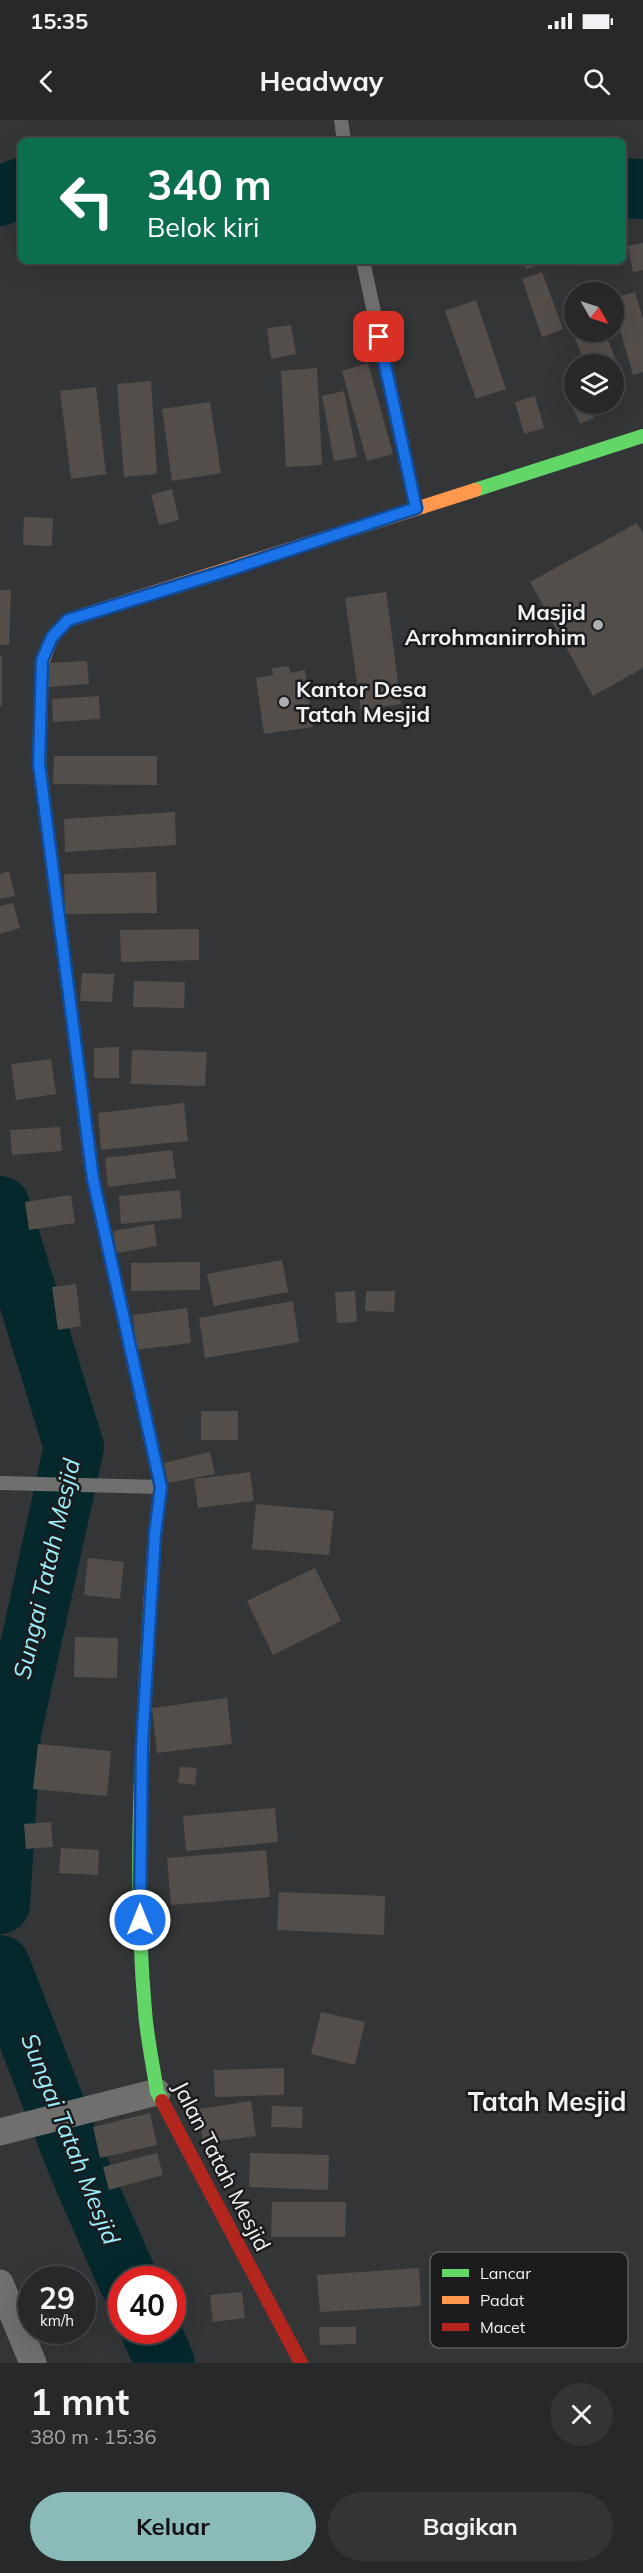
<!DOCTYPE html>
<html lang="id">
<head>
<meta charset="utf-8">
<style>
	:root { --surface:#272829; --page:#333435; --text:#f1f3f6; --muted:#a4a6a8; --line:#434446; --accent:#8bbbb9 }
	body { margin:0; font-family:Mulish,sans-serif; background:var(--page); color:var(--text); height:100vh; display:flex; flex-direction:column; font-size:22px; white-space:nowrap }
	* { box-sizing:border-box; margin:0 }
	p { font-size:20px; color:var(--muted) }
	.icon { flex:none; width:33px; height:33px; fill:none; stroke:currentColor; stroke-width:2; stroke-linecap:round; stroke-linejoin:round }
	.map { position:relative; height:2243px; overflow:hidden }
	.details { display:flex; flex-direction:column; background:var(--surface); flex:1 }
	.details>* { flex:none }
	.top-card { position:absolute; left:18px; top:18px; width:608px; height:126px; border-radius:9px; box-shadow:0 6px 24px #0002,0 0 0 2px var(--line); background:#0b6e4f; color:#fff; overflow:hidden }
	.needle { width:39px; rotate:129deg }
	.tools { position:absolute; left:564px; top:162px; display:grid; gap:12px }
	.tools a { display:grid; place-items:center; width:60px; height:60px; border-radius:50%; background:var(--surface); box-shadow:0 6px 24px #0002,0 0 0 2px var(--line); font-size:30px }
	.speed { position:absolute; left:18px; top:2146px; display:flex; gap:12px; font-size:30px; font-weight:700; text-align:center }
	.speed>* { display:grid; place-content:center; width:78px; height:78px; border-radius:50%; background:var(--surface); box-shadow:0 6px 24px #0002,0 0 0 2px var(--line); line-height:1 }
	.speed small { font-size:15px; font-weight:400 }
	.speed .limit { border:9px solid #d22; background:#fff; color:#111 }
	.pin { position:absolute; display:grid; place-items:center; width:51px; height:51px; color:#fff; margin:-26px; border-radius:12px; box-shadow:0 3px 9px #0006 }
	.me { position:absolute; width:66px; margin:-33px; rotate:0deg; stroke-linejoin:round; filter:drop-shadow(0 0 4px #0008) }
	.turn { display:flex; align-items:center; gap:21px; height:126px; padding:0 30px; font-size:27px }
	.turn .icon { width:78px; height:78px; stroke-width:2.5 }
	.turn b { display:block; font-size:42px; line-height:51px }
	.round { display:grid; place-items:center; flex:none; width:63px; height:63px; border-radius:32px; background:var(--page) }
	.summary { display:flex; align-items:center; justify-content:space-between; height:102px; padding:0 30px }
	h1 { font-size:36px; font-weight:700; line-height:45px }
	.primary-button { display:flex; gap:12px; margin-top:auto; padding:12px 30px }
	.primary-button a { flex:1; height:69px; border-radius:36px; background:var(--accent); color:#111; font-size:24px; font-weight:700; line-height:69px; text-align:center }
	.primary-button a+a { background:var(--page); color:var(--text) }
	.status { display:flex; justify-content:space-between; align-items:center; height:42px; padding:0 30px; background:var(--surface); direction:ltr }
	.status svg { height:16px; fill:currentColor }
	header { display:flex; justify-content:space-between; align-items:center; height:78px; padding:0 30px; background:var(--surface); font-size:27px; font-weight:700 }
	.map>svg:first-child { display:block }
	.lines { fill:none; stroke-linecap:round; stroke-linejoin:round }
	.river { stroke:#05282d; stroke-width:60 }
	.building { fill:#544e4b }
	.lane { stroke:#6f6f6e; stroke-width:14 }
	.street { stroke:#6f6f6e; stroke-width:27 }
	.fast { stroke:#63d668; stroke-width:14 }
	.slow { stroke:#ff974d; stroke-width:14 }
	.jam { stroke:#b3261e; stroke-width:14 }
	.route-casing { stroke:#114b97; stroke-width:15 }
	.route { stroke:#1a73e8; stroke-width:10 }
	.poi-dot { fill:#afb0b2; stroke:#1c1c1e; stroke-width:2 }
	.labels { text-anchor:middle; stroke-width:5; stroke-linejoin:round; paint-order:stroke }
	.poi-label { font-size:22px; font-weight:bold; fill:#f1f2f4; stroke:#1c1c1e; text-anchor:end }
	.street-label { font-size:22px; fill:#f1f2f4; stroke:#1c1c1e }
	.water-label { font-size:24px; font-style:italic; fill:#9af0fd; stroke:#1c1c1e }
	.quarter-label { font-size:26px; font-weight:bold; fill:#f1f2f4; stroke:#1c1c1e }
	.key { fill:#1c1c1e; stroke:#5c5c5e; stroke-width:1.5 }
	.key-label { font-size:16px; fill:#f1f2f4 }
</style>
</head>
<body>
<div class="status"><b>15:35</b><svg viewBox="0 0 49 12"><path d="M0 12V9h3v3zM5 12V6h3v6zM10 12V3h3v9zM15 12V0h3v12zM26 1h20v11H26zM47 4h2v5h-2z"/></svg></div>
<header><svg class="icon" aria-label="back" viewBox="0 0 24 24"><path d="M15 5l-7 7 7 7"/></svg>Headway<svg class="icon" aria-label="search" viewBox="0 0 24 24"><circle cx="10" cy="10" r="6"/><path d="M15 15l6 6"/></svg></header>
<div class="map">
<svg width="643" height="2243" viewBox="0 0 643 2243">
	<rect width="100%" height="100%" fill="#343537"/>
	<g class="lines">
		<g class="river">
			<polyline points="622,68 643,69"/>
			<polyline points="0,76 21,68"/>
			<polyline points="0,1086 74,1327 11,1613 0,1784"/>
			<polyline points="0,1845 79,2048 128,2160"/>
			<polyline points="151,2211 165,2243"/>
		</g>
	</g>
	<g class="building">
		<polygon points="643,123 643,150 633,152 628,126"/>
		<polygon points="524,141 550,141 526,149"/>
		<polygon points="542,152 563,209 542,217 522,159"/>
		<polygon points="635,172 643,199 643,252 633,255 614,189 614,178"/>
		<polygon points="476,180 506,269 476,279 445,191"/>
		<polygon points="574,200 574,212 605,212 627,269 614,274 614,244 585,244 569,202"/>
		<polygon points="291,205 296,234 271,239 267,208"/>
		<polygon points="368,243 393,334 367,341 342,251"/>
		<polygon points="317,248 322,345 286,347 281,251"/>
		<polygon points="151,261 157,354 124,357 117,264"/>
		<polygon points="96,267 106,354 71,359 60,271"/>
		<polygon points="344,271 357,337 334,341 322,276"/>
		<polygon points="535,276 544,308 524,314 515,282"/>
		<polygon points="210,282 221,353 172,361 162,289"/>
		<polygon points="583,284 588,284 594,298 580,304 573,288"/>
		<polygon points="172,369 179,400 159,405 151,375"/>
		<polygon points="24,397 53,398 52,426 23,425"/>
		<polygon points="637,403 643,413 643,548 593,576 530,462"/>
		<polygon points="0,470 11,470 9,525 0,525"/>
		<polygon points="386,472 401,584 361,590 345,478"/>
		<polygon points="2,536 2,585 0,586 0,537"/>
		<polygon points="87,541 89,564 48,567 47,543"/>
		<polygon points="289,546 290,553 305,550 313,607 264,614 256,558 273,555 272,548"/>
		<polygon points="99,576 100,599 53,602 52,579"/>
		<polygon points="54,636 157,636 157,665 53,664"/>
		<polygon points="175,692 176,725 65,732 64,699"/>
		<polygon points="9,751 15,776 0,779 0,754"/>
		<polygon points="156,752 157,793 65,794 64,754"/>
		<polygon points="13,783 20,808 0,814 0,786"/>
		<polygon points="199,809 199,840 121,842 120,810"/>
		<polygon points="82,853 114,854 112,882 80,881"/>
		<polygon points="134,861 185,862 184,888 133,887"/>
		<polygon points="119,927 119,958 94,958 94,928"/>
		<polygon points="132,930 207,932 205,966 131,964"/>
		<polygon points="51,939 56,974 16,980 11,944"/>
		<polygon points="184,983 188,1021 101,1030 98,993"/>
		<polygon points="60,1007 62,1031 12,1035 10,1010"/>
		<polygon points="172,1030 176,1058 108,1067 105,1038"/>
		<polygon points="180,1070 182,1098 121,1104 119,1076"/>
		<polygon points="71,1075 75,1103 29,1110 25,1082"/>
		<polygon points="154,1104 157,1126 117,1133 113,1111"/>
		<polygon points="282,1140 288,1172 214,1186 207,1154"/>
		<polygon points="200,1142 200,1170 131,1171 131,1143"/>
		<polygon points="76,1164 81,1206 58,1210 52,1167"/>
		<polygon points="355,1171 357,1202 337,1203 335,1172"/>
		<polygon points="366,1171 395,1171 394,1192 365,1191"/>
		<polygon points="293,1181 299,1222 205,1238 199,1198"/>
		<polygon points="187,1188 191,1223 136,1230 133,1195"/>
		<rect x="201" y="1291" width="37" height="29"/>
		<polygon points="210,1332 215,1354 168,1363 164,1343"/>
		<polygon points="250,1352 254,1381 198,1388 194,1359"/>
		<polygon points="256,1384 334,1391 329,1435 252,1429"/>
		<polygon points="88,1438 124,1442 120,1479 84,1475"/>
		<polygon points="315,1448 341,1501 273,1535 247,1481"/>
		<polygon points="75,1517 118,1518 117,1558 74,1557"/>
		<polygon points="227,1578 232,1624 157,1633 152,1588"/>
		<polygon points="38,1624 111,1631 107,1676 33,1669"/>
		<polygon points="180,1647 197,1648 195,1665 178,1663"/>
		<polygon points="275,1688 278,1722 186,1731 183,1696"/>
		<polygon points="51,1702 53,1727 26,1729 24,1704"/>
		<polygon points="61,1728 99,1730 98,1755 59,1753"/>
		<polygon points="266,1730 270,1777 171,1785 167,1738"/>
		<polygon points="279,1772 385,1776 384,1815 277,1810"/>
		<polygon points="321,1892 365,1902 355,1945 311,1934"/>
		<polygon points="284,1948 284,1975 215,1977 214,1950"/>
		<polygon points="251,1981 256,2016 203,2023 199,1989"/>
		<polygon points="272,1986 303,1987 302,2008 271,2007"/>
		<polygon points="150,1993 157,2025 100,2038 93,2007"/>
		<polygon points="157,2033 163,2055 109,2070 103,2047"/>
		<polygon points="250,2033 329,2035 328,2070 249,2067"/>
		<polygon points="272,2082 346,2082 345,2117 271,2117"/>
		<polygon points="419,2148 421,2186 320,2192 317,2155"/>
		<polygon points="242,2172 245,2198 213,2202 210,2175"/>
		<polygon points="319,2207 356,2207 356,2224 320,2225"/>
	</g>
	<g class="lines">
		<g class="lane">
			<polyline points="341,0 344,21"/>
			<polyline points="363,141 416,388"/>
			<polyline points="0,1363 161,1367"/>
		</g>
		<g class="street">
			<polyline points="0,2012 157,1972"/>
			<polyline points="0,2163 33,2243"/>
		</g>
		<g class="fast">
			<polyline points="475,370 643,316"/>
			<polyline points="42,543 39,643 87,1014"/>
			<path d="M 150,1489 C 142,1622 133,1757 145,1891 C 147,1918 153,1945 157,1972 L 162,1981"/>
		</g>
		<g class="slow">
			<polyline points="42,543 52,517 68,500 475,370"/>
			<polyline points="87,1014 93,1059 161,1367 155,1414 150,1489"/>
		</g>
		<polyline class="jam" points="162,1981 301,2243"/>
	</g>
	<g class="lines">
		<defs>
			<polyline id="route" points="140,1800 142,1625 155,1414 161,1367 93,1059 39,644 42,540 52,517 68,500 229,450 416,388 379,217"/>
		</defs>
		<use href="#route" class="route-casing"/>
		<use href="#route" class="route"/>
	</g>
	<g class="poi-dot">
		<circle cx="598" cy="505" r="6"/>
		<circle cx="284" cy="582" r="6"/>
	</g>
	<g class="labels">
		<g class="poi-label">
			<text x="586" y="500">Masjid<tspan x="586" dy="25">Arrohmanirrohim</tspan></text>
			<text x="296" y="577" text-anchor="start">Kantor Desa<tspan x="296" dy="25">Tatah Mesjid</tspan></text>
		</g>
		<g class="street-label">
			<text transform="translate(222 2046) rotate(63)" y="8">Jalan Tatah Mesjid</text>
		</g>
		<g class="water-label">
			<text transform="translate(47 1449) rotate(-77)" y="8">Sungai Tatah Mesjid</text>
			<text transform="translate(70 2019) rotate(68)" y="8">Sungai Tatah Mesjid</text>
		</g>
		<g class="quarter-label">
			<text x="547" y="1991">Tatah Mesjid</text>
		</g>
	</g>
	<rect x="430" y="2132" width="198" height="96" rx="9" class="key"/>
	<rect x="442" y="2149" width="27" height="8" fill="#63d668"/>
	<rect x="442" y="2176" width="27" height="8" fill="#ff974d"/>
	<rect x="442" y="2203" width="27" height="8" fill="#b3261e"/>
	<g class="key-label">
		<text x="480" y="2159">Lancar</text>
		<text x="480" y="2186">Padat</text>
		<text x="480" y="2213">Macet</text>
	</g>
</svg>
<div class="tools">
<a><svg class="needle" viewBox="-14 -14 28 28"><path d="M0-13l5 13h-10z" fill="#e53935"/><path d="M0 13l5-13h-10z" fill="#a4a6a8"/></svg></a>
<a><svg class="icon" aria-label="layers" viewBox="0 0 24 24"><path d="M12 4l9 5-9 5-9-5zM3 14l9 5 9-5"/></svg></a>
</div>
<div class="speed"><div>29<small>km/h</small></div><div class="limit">40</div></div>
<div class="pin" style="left:379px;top:217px;background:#d93025"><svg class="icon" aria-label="arrive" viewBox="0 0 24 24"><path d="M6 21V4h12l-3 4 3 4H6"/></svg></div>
<svg class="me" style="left:140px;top:1800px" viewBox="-20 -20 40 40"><circle r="17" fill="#1a73e8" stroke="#fff" stroke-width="3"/><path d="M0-11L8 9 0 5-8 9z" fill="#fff"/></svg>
<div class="top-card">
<div class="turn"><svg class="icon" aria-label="left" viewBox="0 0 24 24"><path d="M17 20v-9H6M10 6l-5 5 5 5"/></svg><div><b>340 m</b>Belok kiri</div></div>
</div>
</div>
<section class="details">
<div class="summary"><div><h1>1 mnt</h1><p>380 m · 15:36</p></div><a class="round"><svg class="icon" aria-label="close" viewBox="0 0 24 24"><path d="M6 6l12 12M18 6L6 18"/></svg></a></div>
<div class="primary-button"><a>Keluar</a><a>Bagikan</a></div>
</section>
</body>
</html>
